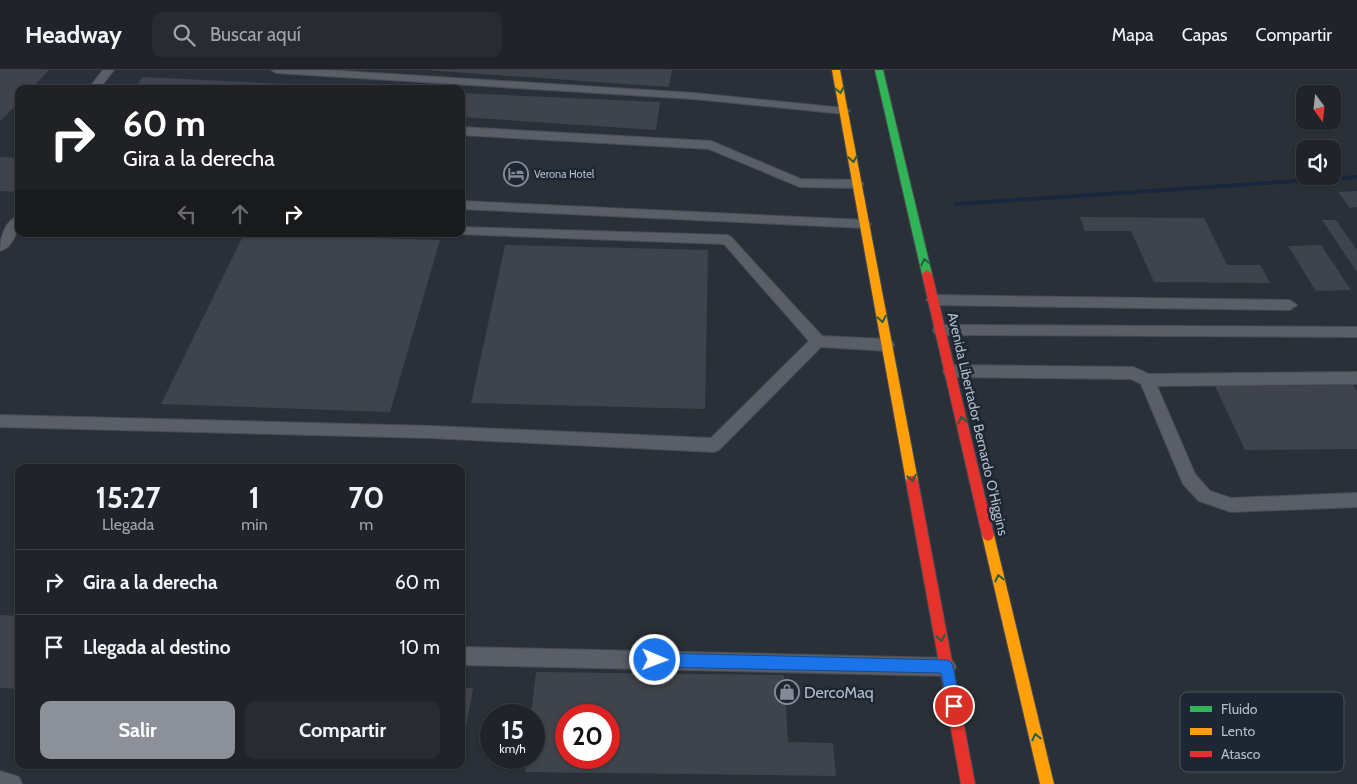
<!DOCTYPE html>
<html lang="es">
<head>
<meta charset="utf-8">
<style>
	:root { --surface:#20242a; --page:#282c32; --text:#f1f3f6; --muted:#a2a4a8; --line:#3d4147; --accent:#8c9099 }
	body { margin:0; font-family:Cabin,sans-serif; background:var(--page); color:var(--text); height:100vh; display:flex; flex-direction:column; font-size:19px; white-space:nowrap }
	* { box-sizing:border-box; margin:0 }
	p { font-size:16px; color:var(--muted) }
	.icon { flex:none; width:28px; height:28px; fill:none; stroke:currentColor; stroke-width:2; stroke-linecap:round; stroke-linejoin:round }
	.map { position:relative; flex:1; overflow:hidden }
	.sheet { position:absolute; left:15px; top:394px; width:450px; height:305px; display:flex; flex-direction:column; background:var(--surface); border-radius:10px; box-shadow:0 1px 4px #0004,0 0 0 1px var(--line) }
	.sheet>* { flex:none }
	.hud { position:absolute; left:15px; top:15px; width:450px; height:152px; border-radius:10px; box-shadow:0 1px 4px #0004,0 0 0 1px var(--line); background:#202124; color:#fff; overflow:hidden }
	.needle { width:32px; rotate:165deg }
	.buttons { position:absolute; left:1296px; top:15px; display:grid; gap:10px }
	.buttons a { display:grid; place-items:center; width:45px; height:45px; border-radius:10px; background:var(--surface); box-shadow:0 1px 4px #0004,0 0 0 1px var(--line); font-size:25px }
	.speed { position:absolute; left:480px; top:634px; display:flex; gap:10px; font-size:25px; font-weight:700; text-align:center }
	.speed>* { display:grid; place-content:center; width:65px; height:65px; border-radius:50%; background:var(--surface); box-shadow:0 1px 4px #0004,0 0 0 1px var(--line); line-height:1 }
	.speed small { font-size:12px; font-weight:400 }
	.speed .limit { border:8px solid #d22; background:#fff; color:#111 }
	.pin { position:absolute; display:grid; place-items:center; width:42px; height:42px; color:#fff; margin:-21px; border:2px solid #fff; border-radius:50%; box-shadow:0 1px 5px #0007 }
	.me { position:absolute; width:55px; margin:-28px; rotate:91deg; stroke-linejoin:round; filter:drop-shadow(0 0 4px #0008) }
	.turn { display:flex; align-items:center; gap:18px; height:105px; padding:0 25px; font-size:22px }
	.turn .icon { width:65px; height:65px; stroke-width:2.5 }
	.turn b { display:block; font-size:35px; line-height:42px }
	.lanes { display:flex; align-items:center; height:48px; padding:0 25px; background:#0003; justify-content:center; gap:25px; direction:ltr }
	.lanes .off { opacity:.35 }
	.eta { display:flex; justify-content:space-evenly; align-items:center; height:85px; text-align:center }
	.eta b { font-size:30px; font-weight:700; line-height:35px }
	.primary-button { display:flex; gap:10px; margin-top:auto; padding:10px 25px }
	.primary-button a { flex:1; height:58px; border-radius:10px; background:var(--accent); color:#fff; font-size:20px; font-weight:700; line-height:58px; text-align:center }
	.primary-button a+a { background:var(--page); color:var(--text) }
	ul { padding:0; list-style:none }
	li { display:flex; align-items:center; gap:15px; height:65px; padding:0 25px; border-top:1px solid var(--line) }
	li div { flex:1 }
	li b { display:block; font-size:19px }
	li em { font-style:normal }
	header { display:flex; align-items:center; gap:30px; box-sizing:border-box; height:70px; padding:0 25px; background:var(--surface); border-bottom:1px solid var(--line) }
	header strong { font-size:24px }
	nav { display:flex; gap:28px; margin-inline-start:auto; font-size:18px }
	.search { width:350px; height:45px; background:var(--page); display:flex; align-items:center; gap:12px; box-sizing:border-box; padding:0 18px; border-radius:10px; color:var(--muted); font-size:19px }
	.map>svg:first-child { display:block }
	.lines { fill:none; stroke-linecap:round; stroke-linejoin:round }
	.stream { fill:#19273c; fill-rule:evenodd }
	.building { fill:#3f444c; fill-rule:evenodd }
	.lane-casing { stroke:#484c55; stroke-width:2 }
	.fast-casing { stroke:#484c55; stroke-width:2 }
	.slow-casing { stroke:#484c55; stroke-width:2 }
	.jam-casing { stroke:#484c55; stroke-width:2 }
	.lane { fill:#5a5e66; fill-rule:evenodd }
	.fast { fill:#30b455; fill-rule:evenodd }
	.slow { fill:#ff9f0a; fill-rule:evenodd }
	.jam { fill:#e5322d; fill-rule:evenodd }
	.oneway { stroke:#255f41 }
	.route { fill:#1a73e8; stroke:#114b97 }
	.labels { text-anchor:middle; stroke-width:5; stroke-linejoin:round; paint-order:stroke }
	.far-poi-label { font-size:11px; fill:#b4bcc9; stroke:#1d2633; text-anchor:start }
	.street-label { font-size:14px; fill:#b4bcc9; stroke:#1d2633 }
	.near-poi-label { font-size:16px; fill:#b4bcc9; stroke:#1d2633; text-anchor:start }
	.key { fill:#1d2633; stroke:#4a5360; stroke-width:1 }
	.key-label { font-size:14px; fill:#b4bcc9 }
</style>
</head>
<body>
<header>
<strong>Headway</strong>
<div class="search"><svg class="icon" aria-label="search" viewBox="0 0 24 24"><circle cx="10" cy="10" r="6"/><path d="M15 15l6 6"/></svg>Buscar aquí</div>
<nav><a>Mapa</a><a>Capas</a><a>Compartir</a></nav>
</header>
<div class="map">
<svg width="1357" height="714" viewBox="0 0 1357 714">
	<rect width="100%" height="100%" fill="#2a3038"/>
	<g class="lines">
		<polygon class="stream" points="1357,105 1357,109 956,136 952,134 956,132"/>
	</g>
	<g class="building">
		<polygon points="0,0 49,0 31,19 19,19 19,32 0,51"/>
		<polygon points="425,0 672,0 669,17"/>
		<polygon points="143,7 346,17 346,19 133,19"/>
		<polygon points="461,23 660,32 656,60 461,47"/>
		<polygon points="0,87 19,88 19,122 0,121"/>
		<polygon points="1357,121 1357,137 1350,138 1338,122"/>
		<polygon points="1080,147 1204,148 1227,195 1260,195 1270,213 1154,212 1131,161 1085,161"/>
		<polygon points="1322,150 1336,150 1357,180 1357,202"/>
		<polygon points="244,164 440,170 390,342 161,334"/>
		<polygon points="505,175 708,180 705,339 471,333"/>
		<polygon points="1321,175 1351,220 1316,221 1288,176"/>
		<polygon points="1353,315 1357,322 1357,379 1245,380 1215,316"/>
		<polygon points="0,545 19,546 19,619 0,618"/>
		<path d="M 536,602 L 784,605 L 788,672 L 833,673 L 836,706 L 525,702 L 526,688 L 534,688 L 534,645 L 531,645 ZM 566,645 L 609,645 L 609,688 L 566,688 Z"/>
		<polygon points="461,618 473,618 462,680 461,680"/>
	</g>
	<g class="lines">
		<defs>
			<g id="lane">
				<polygon points="103,0 114,0 99,19 88,19"/>
				<polygon points="271,0 327,0 694,23 844,38 850,41 844,44 694,29 276,3"/>
				<polygon points="461,57 711,71 801,109 858,110 864,114 858,118 800,117 709,79 461,65"/>
				<polygon points="461,131 865,150 871,154 865,158 461,139"/>
				<path d="M 19,146 C 19,158 14,177 0,181 C 0,168 5,150 19,146 Z"/>
				<polygon points="461,157 727,165 731,167 822,266 887,269 892,271 894,275 892,279 887,281 821,277 719,380 714,382 431,368 0,357 0,345 431,356 711,368 809,271 724,174 457,164 461,164"/>
				<polygon points="933,225 1290,230 1297,235 1290,240 933,235 926,230"/>
				<polygon points="940,255 1357,257 1357,267 940,265 935,264 933,260 935,256"/>
				<polygon points="950,295 1133,297 1149,304 1357,302 1357,314 1157,316 1195,404 1210,421 1231,428 1357,423 1357,437 1231,442 1199,431 1183,414 1141,314 1131,309 950,307 945,305 943,301 945,297"/>
				<polygon points="461,577 947,588 953,591 956,597 953,603 947,606 461,595"/>
				<polygon points="0,701 19,707 22,714 0,714"/>
			</g>
			<polygon id="fast" points="875,0 883,0 932,204 927,208 922,204"/>
			<g id="slow">
				<polygon points="832,0 840,0 918,411 916,415 912,416 908,415 906,411"/>
				<polygon points="988,459 992,461 994,465 1054,714 1040,714 982,465 984,461"/>
			</g>
			<g id="jam">
				<polygon points="927,200 932,204 994,465 992,469 988,471 984,469 982,465 922,204"/>
				<polygon points="912,406 916,407 918,411 975,714 961,714 906,411 908,407"/>
			</g>
		</defs>
		<use href="#lane" class="lane-casing"/>
		<use href="#fast" class="fast-casing"/>
		<use href="#slow" class="slow-casing"/>
		<use href="#jam" class="jam-casing"/>
		<use href="#lane" class="lane"/>
		<use href="#fast" class="fast"/>
		<use href="#slow" class="slow"/>
		<use href="#jam" class="jam"/>
	</g>
	<defs><path id="oneway-chevron" d="M-2-3.5L2.5 0L-2 3.5" fill="none" stroke-width="1.6" stroke-linecap="round" stroke-linejoin="round" transform="scale(1.25)"/></defs>
	<g class="oneway">
		<use href="#oneway-chevron" transform="translate(840 20) rotate(79)"/>
		<use href="#oneway-chevron" transform="translate(853 89) rotate(80)"/>
		<use href="#oneway-chevron" transform="translate(925 192) rotate(-103)"/>
		<use href="#oneway-chevron" transform="translate(882 249) rotate(80)"/>
		<use href="#oneway-chevron" transform="translate(962 350) rotate(-103)"/>
		<use href="#oneway-chevron" transform="translate(912 408) rotate(80)"/>
		<use href="#oneway-chevron" transform="translate(999 508) rotate(-103)"/>
		<use href="#oneway-chevron" transform="translate(941 568) rotate(80)"/>
		<use href="#oneway-chevron" transform="translate(1036 667) rotate(-103)"/>
	</g>
	<polygon class="route" points="655,583 947,590 951,592 953,597 961,636 959,641 954,643 949,641 941,603 655,597 651,595 649,590 651,585"/>
	<defs>
		<symbol id="hotel-ring" viewBox="-11 -11 22 22"><circle r="9.5" fill="#1d2633" stroke="#848b96" stroke-width="1.5"/><path d="M-6-4.5h1.5V1H6V5H4.5V3h-9V5H-6ZM-4 0a1.8 1.8 0 1 1 3.6 0ZM.5 0V-2.5h3Q6-2.5 6 0Z" fill="#848b96"/></symbol>
		<symbol id="shop-ring" viewBox="-11 -11 22 22"><circle r="9.5" fill="#1d2633" stroke="#848b96" stroke-width="1.5"/><path d="M-5-2.5h2.3a2.7 3.5 0 0 1 5.4 0H5L5.5 6h-11ZM-1.5-2.5h3a1.5 2.3 0 0 0-3 0Z" fill="#848b96"/></symbol>
	</defs>
	<g fill-rule="evenodd">
		<use href="#hotel-ring" x="502" y="90" width="28" height="28"/>
		<use href="#shop-ring" x="773" y="608" width="28" height="28"/>
	</g>
	<g class="labels">
		<g class="far-poi-label">
			<text x="534" y="108">Verona Hotel</text>
		</g>
		<g class="street-label">
			<text transform="translate(978 354) rotate(77)" y="5">Avenida Libertador Bernardo O'Higgins</text>
		</g>
		<g class="near-poi-label">
			<text x="804" y="628">DercoMaq</text>
		</g>
	</g>
	<rect x="1180" y="622" width="164" height="80" rx="8" class="key"/>
	<rect x="1190" y="636" width="22" height="6" fill="#30b455"/>
	<rect x="1190" y="658" width="22" height="7" fill="#ff9f0a"/>
	<rect x="1190" y="681" width="22" height="6" fill="#e5322d"/>
	<g class="key-label">
		<text x="1221" y="644">Fluido</text>
		<text x="1221" y="666">Lento</text>
		<text x="1221" y="689">Atasco</text>
	</g>
</svg>
<div class="buttons">
<a><svg class="needle" viewBox="-14 -14 28 28"><path d="M0-13l5 13h-10z" fill="#e53935"/><path d="M0 13l5-13h-10z" fill="#a2a4a8"/></svg></a>
<a><svg class="icon" aria-label="sound" viewBox="0 0 24 24"><path d="M4 9h4l5-4v14l-5-4H4zM17 9q2 3 0 6"/></svg></a>
</div>
<div class="speed"><div>15<small>km/h</small></div><div class="limit">20</div></div>
<div class="pin" style="left:954px;top:636px;background:#d93025"><svg class="icon" aria-label="arrive" viewBox="0 0 24 24"><path d="M6 21V4h12l-3 4 3 4H6"/></svg></div>
<svg class="me" style="left:655px;top:590px" viewBox="-20 -20 40 40"><circle r="17" fill="#1a73e8" stroke="#fff" stroke-width="3"/><path d="M0-11L8 9 0 5-8 9z" fill="#fff"/></svg>
<div class="hud">
<div class="turn"><svg class="icon" aria-label="right" viewBox="0 0 24 24"><path d="M7 20v-9h11M14 6l5 5-5 5"/></svg><div><b>60 m</b>Gira a la derecha</div></div>
<div class="lanes"><svg class="icon off" aria-label="left" viewBox="0 0 24 24"><path d="M17 20v-9H6M10 6l-5 5 5 5"/></svg><svg class="icon off" aria-label="ahead" viewBox="0 0 24 24"><path d="M12 20V5M6 11l6-6 6 6"/></svg><svg class="icon" aria-label="right" viewBox="0 0 24 24"><path d="M7 20v-9h11M14 6l5 5-5 5"/></svg></div>
</div>
<section class="sheet">
<div class="eta">
<div><b>15:27</b><p>Llegada</p></div>
<div><b>1</b><p>min</p></div>
<div><b>70</b><p>m</p></div>
</div>
<ul>
<li><svg class="icon" aria-label="right" viewBox="0 0 24 24"><path d="M7 20v-9h11M14 6l5 5-5 5"/></svg><div><b>Gira a la derecha</b></div><em>60 m</em></li>
<li><svg class="icon" aria-label="arrive" viewBox="0 0 24 24"><path d="M6 21V4h12l-3 4 3 4H6"/></svg><div><b>Llegada al destino</b></div><em>10 m</em></li>
</ul>
<div class="primary-button"><a>Salir</a><a>Compartir</a></div>
</section>
</div>
</body>
</html>
